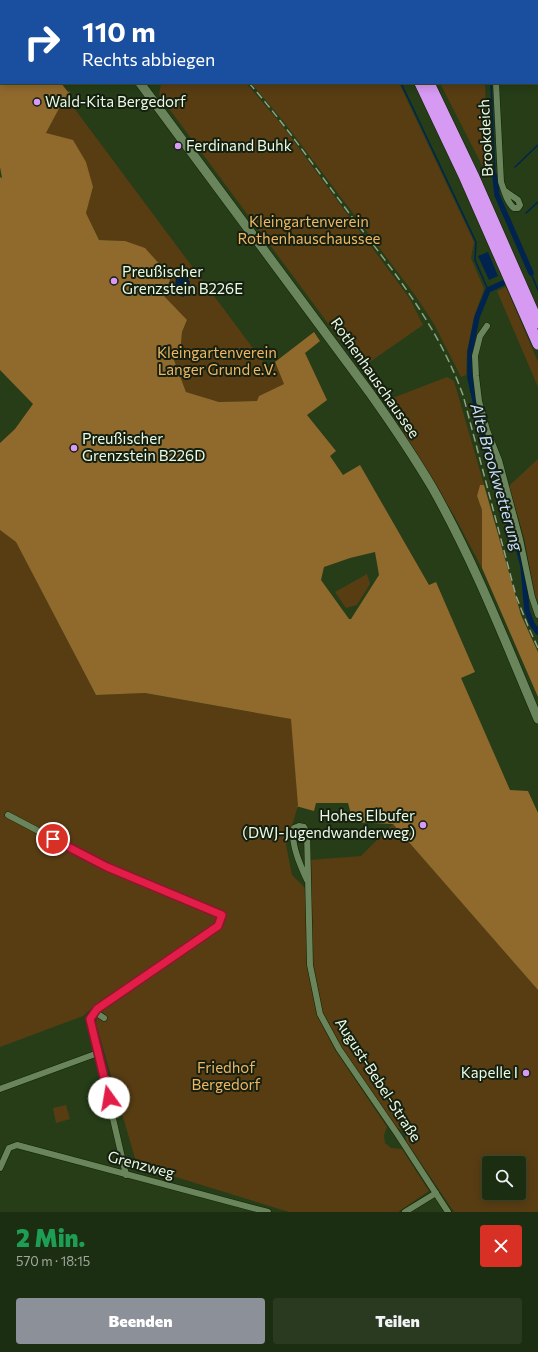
<!DOCTYPE html>
<html lang="de">
<head>
<meta charset="utf-8">
<style>
	:root { --surface:#1c2e12; --page:#293a20; --text:#f1f3f6; --muted:#a0a89f; --line:#3a4a32; --accent:#8c9099 }
	body { margin:0; font-family:Commissioner,sans-serif; background:var(--page); color:var(--text); height:100vh; display:flex; flex-direction:column; font-size:15px; white-space:nowrap }
	* { box-sizing:border-box; margin:0 }
	p { font-size:13px; color:var(--muted) }
	.icon { flex:none; width:22px; height:22px; fill:none; stroke:currentColor; stroke-width:2; stroke-linecap:round; stroke-linejoin:round }
	.map { position:relative; height:1212px; overflow:hidden }
	.details { display:flex; flex-direction:column; background:var(--surface); flex:1 }
	.details>* { flex:none }
	.hud { position:absolute; left:0px; top:0px; width:538px; height:84px; box-shadow:0 2px 10px #0003,0 0 0 1px var(--line); background:#1a4fa0; color:#fff; overflow:hidden }
	.fabs { position:absolute; left:482px; top:1156px; display:grid; gap:8px }
	.fabs a { display:grid; place-items:center; width:44px; height:44px; border-radius:4px; background:var(--surface); box-shadow:0 2px 10px #0003,0 0 0 1px var(--line); font-size:20px }
	.pin { position:absolute; display:grid; place-items:center; width:34px; height:34px; color:#fff; margin:-17px; border:2px solid #fff; border-radius:50%; box-shadow:0 1px 4px #0007 }
	.me { position:absolute; width:44px; margin:-22px; rotate:347deg; stroke-linejoin:round; filter:drop-shadow(0 0 3px #0008) }
	.turn { display:flex; align-items:center; gap:14px; height:84px; padding:0 16px; font-size:18px }
	.turn .icon { width:52px; height:52px; stroke-width:2.5 }
	.turn b { display:block; font-size:28px; line-height:34px }
	.round { display:grid; place-items:center; flex:none; width:42px; height:42px; border-radius:4px; background:var(--page) }
	.summary { display:flex; align-items:center; justify-content:space-between; height:68px; padding:0 16px }
	h1 { font-size:24px; font-weight:800; line-height:30px; color:#1e9e55 }
	.primary-button { display:flex; gap:8px; margin-top:auto; padding:8px 16px }
	.primary-button a { flex:1; height:46px; border-radius:4px; background:var(--accent); color:#fff; font-size:16px; font-weight:800; line-height:46px; text-align:center }
	.primary-button a+a { background:var(--page); color:var(--text) }
	.map>svg:first-child { display:block }
	.green { fill:#583d13; fill-rule:evenodd }
	.forest { fill:#90692d; fill-rule:evenodd }
	.water { fill:#00244f }
	.lines { fill:none; stroke-linecap:round; stroke-linejoin:round }
	.stream { stroke:#00244f; stroke-width:1.5 }
	.canal { stroke:#00244f; stroke-width:5.5 }
	.minor-casing { stroke:#0e2300; stroke-width:7 }
	.tertiary-casing { stroke:#0e2300; stroke-width:9 }
	.secondary-casing { stroke:#0e2300; stroke-width:10 }
	.motorway-casing { stroke:#0e2300; stroke-width:12 }
	.minor { stroke:#6a845c; stroke-width:6 }
	.tertiary { stroke:#6a845c; stroke-width:8 }
	.secondary { stroke:#6a845c; stroke-width:9 }
	.motorway { stroke:#d69af2; stroke-width:11 }
	.rail { stroke:#90a386; stroke-width:1.5; stroke-dasharray:8 4; stroke-linecap:butt }
	.route-casing { stroke:#92132f; stroke-width:10 }
	.route { stroke:#e11d48; stroke-width:7 }
	.poi-dot { fill:#d99af7; stroke:#162010; stroke-width:1.5 }
	.labels { text-anchor:middle; stroke-width:4; stroke-linejoin:round; paint-order:stroke }
	.poi-label { font-size:15px; fill:#ebfae4; stroke:#162010; text-anchor:start }
	.street-label { font-size:15px; fill:#ebfae4; stroke:#162010 }
	.park-label { font-size:15px; fill:#f0b662; stroke:#162010 }
	.water-label { font-size:16px; font-style:italic; fill:#c7defc; stroke:#162010 }
</style>
</head>
<body>
<div class="map">
<svg width="538" height="1212" viewBox="0 0 538 1212">
	<rect width="100%" height="100%" fill="#263d18"/>
	<g class="green">
		<polygon points="246,0 355,0 356,1 244,1"/>
		<polygon points="397,0 481,0 481,1 398,1"/>
		<polygon points="161,83 246,83 281,124 379,257 410,299 423,325 361,368 159,95"/>
		<polygon points="251,83 399,83 474,242 471,258 484,289 474,317 467,351 466,375 461,377 434,324 415,295 284,122"/>
		<polygon points="440,83 485,83 488,177"/>
		<polygon points="70,91 71,104 267,367 275,362 284,384 259,396 258,401 219,402 186,392 174,360 180,354 182,332 187,321 164,296 169,283 125,241 99,240 86,213 93,187 46,133 63,101"/>
		<polygon points="506,287 538,362 538,387 497,291"/>
		<polygon points="447,377 454,381 484,485 480,485 477,496 482,510 482,568 455,517 385,401"/>
		<polygon points="538,459 538,602 535,595 524,538 509,486"/>
		<polygon points="0,530 16,542 96,695 145,693 292,719 298,806 286,845 292,875 306,889 307,963 317,1015 335,1050 387,1127 384,1135 385,1143 391,1148 402,1149 429,1191 398,1212 289,1212 137,1165 96,1024 97,1014 99,1011 94,1006 83,1016 0,1047"/>
		<polygon points="367,574 370,584 357,605 346,608 335,592"/>
		<path d="M 393,824 L 538,990 L 538,1212 L 454,1212 L 406,1141 C 407,1134 403,1129 396,1128 L 341,1048 L 323,1013 L 312,963 L 310,860 L 361,856 ZM 489,1163 L 519,1163 L 519,1193 L 489,1193 Z"/>
		<polygon points="66,1105 70,1119 56,1123 53,1108"/>
	</g>
	<g class="forest">
		<path d="M 0,0 L 19,1 L 1,1 L 1,83 L 61,83 L 68,92 L 70,91 L 63,101 L 46,133 L 73,140 L 86,162 L 93,187 L 86,213 L 99,240 L 125,241 L 145,248 L 171,277 L 164,296 L 187,320 L 182,332 L 180,354 L 174,360 L 186,392 L 219,402 L 257,401 L 259,396 L 284,384 L 275,362 L 314,332 L 320,341 L 305,353 L 327,400 L 307,415 L 336,451 L 330,456 L 343,475 L 360,465 L 429,585 L 436,582 L 475,672 L 461,678 L 510,790 L 528,791 L 538,813 L 538,990 L 393,824 L 353,822 L 348,803 L 316,803 L 314,811 L 296,806 L 298,806 L 291,719 L 145,693 L 96,695 L 16,542 L 0,530 L 0,443 L 15,429 L 33,404 L 0,370 L 0,177 L 2,178 L 0,167 ZM 375,552 L 379,575 L 351,619 L 349,619 L 321,580 L 324,567 L 350,558 Z"/>
		<polygon points="480,485 484,485 521,615 538,652 538,697 482,568 482,510 477,496"/>
	</g>
	<g class="water">
		<polygon points="488,252 498,276 489,280 478,256"/>
		<polygon points="181,275 187,276 190,282 187,294 183,297 176,294 175,285 176,278"/>
	</g>
	<g class="lines">
		<g class="stream">
			<polyline points="359,0 360,1"/>
			<polyline points="488,0 488,1"/>
			<polyline points="401,83 476,242 475,260 488,290"/>
			<polyline points="491,83 495,176"/>
			<polyline points="515,167 538,145"/>
			<polyline points="526,213 538,202"/>
			<polyline points="531,273 538,290"/>
		</g>
		<g class="canal">
			<polyline points="495,176 497,195 531,273"/>
			<polyline points="503,283 488,290 477,317 470,352 470,378 485,446 493,462 504,496 511,531 519,551 523,566 527,611 532,624 538,632"/>
		</g>
		<defs>
			<g id="minor">
				<polyline points="492,0 492,1"/>
				<path d="M 496,83 L 501,182 C 504,190 507,203 514,208 L 518,208 L 520,205 L 518,200 L 505,191"/>
				<polyline points="487,326 480,336 475,356 476,376 479,401 487,430 499,460 520,539 532,597 538,615"/>
				<polyline points="8,815 107,867 222,915 218,926 97,1009 90,1019 126,1175"/>
				<path d="M 307,880 C 301,867 290,843 294,828 L 299,826 L 304,827 L 307,833 L 310,965 L 320,1014 L 339,1049 L 398,1135 L 448,1212"/>
				<polyline points="95,1012 104,1018"/>
				<polyline points="0,1089 98,1053"/>
				<polyline points="0,1168 9,1148 17,1145 268,1212"/>
				<polyline points="405,1212 436,1193"/>
			</g>
			<polyline id="tertiary" points="230,1 231,0"/>
			<g id="secondary">
				<polyline points="76,0 77,1"/>
				<path d="M 140,83 L 370,393 C 392,424 413,455 432,487 C 474,561 505,641 538,719"/>
			</g>
			<g id="motorway">
				<polyline points="378,0 379,1"/>
				<polyline points="388,0 389,1"/>
				<polyline points="420,83 465,178 538,344"/>
				<polyline points="429,83 473,175 538,323"/>
			</g>
		</defs>
		<use href="#minor" class="minor-casing"/>
		<use href="#tertiary" class="tertiary-casing"/>
		<use href="#secondary" class="secondary-casing"/>
		<use href="#motorway" class="motorway-casing"/>
		<use href="#minor" class="minor"/>
		<use href="#tertiary" class="tertiary"/>
		<use href="#secondary" class="secondary"/>
		<use href="#motorway" class="motorway"/>
		<g class="rail">
			<polyline points="168,0 169,1"/>
			<path d="M 249,83 C 285,124 316,169 349,213 C 394,272 437,324 463,395 L 516,596 L 528,626 L 538,648"/>
		</g>
	</g>
	<g class="lines">
		<defs>
			<polyline id="route" points="53,839 107,867 222,915 218,926 97,1009 90,1019 109,1098"/>
		</defs>
		<use href="#route" class="route-casing"/>
		<use href="#route" class="route"/>
	</g>
	<g class="poi-dot">
		<circle cx="37" cy="102" r="4"/>
		<circle cx="178" cy="146" r="4"/>
		<circle cx="114" cy="281" r="4"/>
		<circle cx="74" cy="448" r="4"/>
		<circle cx="423" cy="825" r="4"/>
		<circle cx="526" cy="1073" r="4"/>
	</g>
	<g class="labels">
		<g class="poi-label">
			<text x="45" y="107">Wald-Kita Bergedorf</text>
			<text x="186" y="151">Ferdinand Buhk</text>
			<text x="122" y="277">Preußischer<tspan x="122" dy="17">Grenzstein B226E</tspan></text>
			<text x="82" y="444">Preußischer<tspan x="82" dy="17">Grenzstein B226D</tspan></text>
			<text x="415" y="821" text-anchor="end">Hohes Elbufer<tspan x="415" dy="17">(DWJ-Jugendwanderweg)</tspan></text>
			<text x="518" y="1078" text-anchor="end">Kapelle I</text>
		</g>
		<g class="street-label">
			<text transform="translate(486 138) rotate(-93)" y="5">Brookdeich</text>
			<text transform="translate(375 378) rotate(55)" y="5">Rothenhauschaussee</text>
			<text transform="translate(378 1080) rotate(57)" y="5">August-Bebel-Straße</text>
			<text transform="translate(141 1165) rotate(15)" y="5">Grenzweg</text>
		</g>
		<g class="park-label">
			<text x="309" y="227">Kleingartenverein<tspan x="309" dy="17">Rothenhauschaussee</tspan></text>
			<text x="217" y="358">Kleingartenverein<tspan x="217" dy="17">Langer Grund e.V.</tspan></text>
			<text x="226" y="1073">Friedhof<tspan x="226" dy="17">Bergedorf</tspan></text>
		</g>
		<g class="water-label">
			<text transform="translate(497 477) rotate(74)" y="6">Alte Brookwetterung</text>
		</g>
	</g>
</svg>
<div class="fabs">
<a><svg class="icon" aria-label="search" viewBox="0 0 24 24"><circle cx="10" cy="10" r="6"/><path d="M15 15l6 6"/></svg></a>
</div>
<div class="pin" style="left:53px;top:839px;background:#d93025"><svg class="icon" aria-label="arrive" viewBox="0 0 24 24"><path d="M6 21V4h12l-3 4 3 4H6"/></svg></div>
<svg class="me" style="left:109px;top:1098px" viewBox="-20 -20 40 40"><circle r="19" fill="#fff"/><path d="M0-13L10 11 0 6-10 11z" fill="#e11d48"/></svg>
<div class="hud">
<div class="turn"><svg class="icon" aria-label="right" viewBox="0 0 24 24"><path d="M7 20v-9h11M14 6l5 5-5 5"/></svg><div><b>110 m</b>Rechts abbiegen</div></div>
</div>
</div>
<section class="details">
<div class="summary"><div><h1>2 Min.</h1><p>570 m · 18:15</p></div><a class="round" style="background:#d93025;color:#fff"><svg class="icon" aria-label="close" viewBox="0 0 24 24"><path d="M6 6l12 12M18 6L6 18"/></svg></a></div>
<div class="primary-button"><a>Beenden</a><a>Teilen</a></div>
</section>
</body>
</html>
